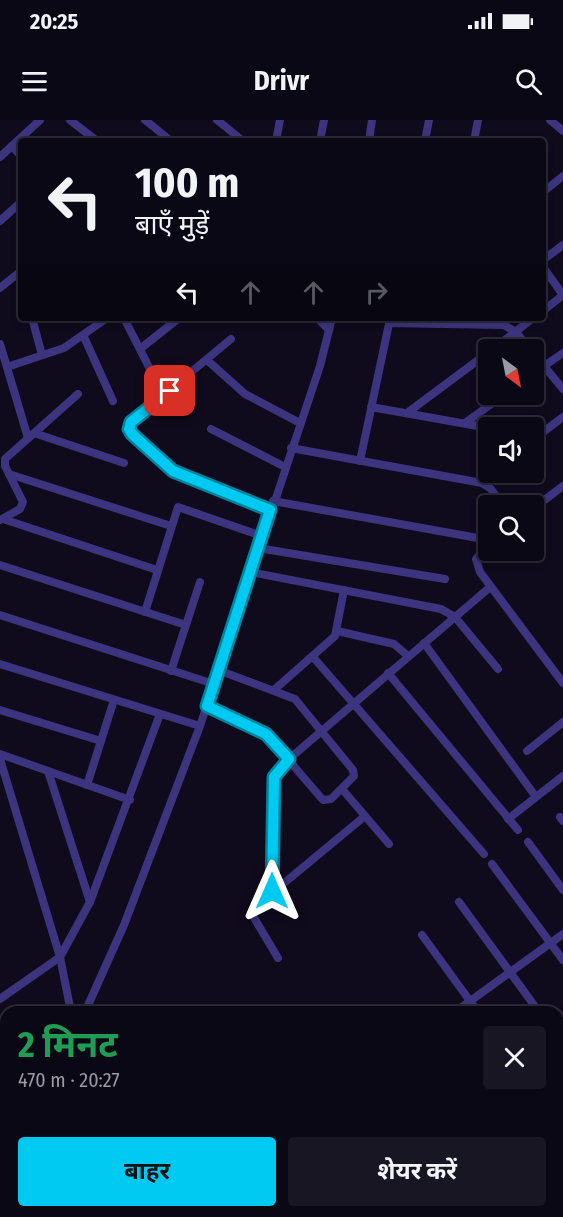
<!DOCTYPE html>
<html lang="hi">
<head>
<meta charset="utf-8">
<style>
	:root { --surface:#0b0816; --page:#191623; --text:#f1f3f6; --muted:#9a9aa1; --line:#2b2935; --accent:#00caf2 }
	body { margin:0; font-family:"Fira Sans Condensed","Noto Sans Devanagari",sans-serif; background:var(--page); color:var(--text); height:100vh; display:flex; flex-direction:column; font-size:22px; white-space:nowrap }
	* { box-sizing:border-box; margin:0 }
	p { font-size:20px; color:var(--muted) }
	.icon { flex:none; width:33px; height:33px; fill:none; stroke:currentColor; stroke-width:2; stroke-linecap:round; stroke-linejoin:round }
	.map { position:relative; flex:1; overflow:hidden }
	.drawer { position:absolute; left:0px; top:886px; width:564px; height:212px; display:flex; flex-direction:column; background:var(--surface); border-radius:18px 18px 0 0; box-shadow:0 3px 9px #0003,0 0 0 2px var(--line) }
	.drawer>* { flex:none }
	.hud { position:absolute; left:18px; top:18px; width:528px; height:183px; border-radius:6px; box-shadow:0 3px 9px #0003,0 0 0 2px var(--line); background:#0b0816; color:var(--text); overflow:hidden }
	.needle { width:39px; rotate:148deg }
	.fabs { position:absolute; left:478px; top:219px; display:grid; gap:12px }
	.fabs a { display:grid; place-items:center; width:66px; height:66px; border-radius:6px; background:var(--surface); box-shadow:0 3px 9px #0003,0 0 0 2px var(--line); font-size:30px }
	.pin { position:absolute; display:grid; place-items:center; width:51px; height:51px; color:#fff; margin:-26px; border-radius:12px; box-shadow:0 3px 9px #0006 }
	.me { position:absolute; width:66px; margin:-33px; rotate:0deg; stroke-linejoin:round; filter:drop-shadow(0 0 4px #0008) }
	.turn { display:flex; align-items:center; gap:21px; height:126px; padding:0 18px; font-size:27px }
	.turn .icon { width:78px; height:78px; stroke-width:2.5 }
	.turn b { display:block; font-size:42px; line-height:51px }
	.lanes { display:flex; align-items:center; height:57px; padding:0 18px; background:#0003; justify-content:center; gap:30px; direction:ltr }
	.lanes .off { opacity:.35 }
	.round { display:grid; place-items:center; flex:none; width:63px; height:63px; border-radius:6px; background:var(--page) }
	.summary { display:flex; align-items:center; justify-content:space-between; height:102px; padding:0 18px }
	h1 { font-size:36px; font-weight:700; line-height:45px; color:#1e9e55 }
	.cta { display:flex; gap:12px; margin-top:auto; padding:12px 18px }
	.cta a { flex:1; height:69px; border-radius:6px; background:var(--accent); color:#111; font-size:24px; font-weight:700; line-height:69px; text-align:center }
	.cta a+a { background:var(--page); color:var(--text) }
	.status { display:flex; justify-content:space-between; align-items:center; height:42px; padding:0 30px; background:var(--surface); direction:ltr }
	.status svg { height:16px; fill:currentColor }
	header { display:flex; justify-content:space-between; align-items:center; height:78px; padding:0 18px; background:var(--surface); font-size:27px; font-weight:700 }
	.map>svg:first-child { display:block }
	.lines { fill:none; stroke-linecap:round; stroke-linejoin:round }
	.minor { stroke:#3c347e; stroke-width:8 }
	.route-casing { stroke:#00839d; stroke-width:15 }
	.route { stroke:#00caf2; stroke-width:10 }
</style>
</head>
<body>
<div class="status"><b>20:25</b><svg viewBox="0 0 49 12"><path d="M0 12V9h3v3zM5 12V6h3v6zM10 12V3h3v9zM15 12V0h3v12zM26 1h20v11H26zM47 4h2v5h-2z"/></svg></div>
<header><svg class="icon" aria-label="menu" viewBox="0 0 24 24"><path d="M4 6h16M4 12h16M4 18h16"/></svg>Drivr<svg class="icon" aria-label="search" viewBox="0 0 24 24"><circle cx="10" cy="10" r="6"/><path d="M15 15l6 6"/></svg></header>
<div class="map">
<svg width="563" height="1097" viewBox="0 0 563 1097">
	<rect width="100%" height="100%" fill="#0f0b1d"/>
	<g class="lines">
		<g class="minor">
			<polyline points="70,0 97,21"/>
			<polyline points="145,0 171,21"/>
			<polyline points="217,0 243,21"/>
			<polyline points="550,0 563,11"/>
			<polyline points="276,21 280,0"/>
			<polyline points="320,21 324,0"/>
			<polyline points="369,21 372,0"/>
			<polyline points="425,21 429,0"/>
			<polyline points="474,21 478,0"/>
			<polyline points="12,26 21,36"/>
			<polyline points="0,37 40,0"/>
			<polyline points="543,72 563,56"/>
			<polyline points="0,101 21,82"/>
			<polyline points="543,140 563,125"/>
			<polyline points="543,147 563,175"/>
			<polyline points="0,168 21,151"/>
			<polyline points="543,191 563,175"/>
			<polyline points="32,198 42,235"/>
			<polyline points="124,198 156,261"/>
			<polyline points="317,198 329,210"/>
			<polyline points="389,203 504,205 516,212 530,230"/>
			<polyline points="84,217 113,281"/>
			<polyline points="231,219 131,302 129,309 173,351 270,390"/>
			<polyline points="0,224 28,318"/>
			<polyline points="140,229 179,198"/>
			<polyline points="492,230 533,198"/>
			<polyline points="534,234 563,269"/>
			<polyline points="207,240 245,274 300,303"/>
			<polyline points="7,247 64,228 107,198"/>
			<polyline points="534,253 563,233"/>
			<polyline points="371,287 489,308"/>
			<polyline points="407,293 489,232"/>
			<polyline points="465,303 505,274"/>
			<polyline points="211,309 285,347"/>
			<polyline points="34,313 124,343"/>
			<polyline points="534,319 563,297"/>
			<polyline points="291,328 482,363 491,369 503,386"/>
			<polyline points="360,341 390,199"/>
			<polyline points="9,354 171,406"/>
			<polyline points="482,363 494,352"/>
			<polyline points="273,381 489,420"/>
			<polyline points="534,388 563,366"/>
			<polyline points="3,399 157,450"/>
			<polyline points="0,400 20,389 23,382 5,346 5,339 78,274"/>
			<polyline points="489,424 476,439 480,452 563,563"/>
			<polyline points="258,428 445,459"/>
			<polyline points="0,445 186,505"/>
			<polyline points="250,452 441,489 455,497 498,549"/>
			<polyline points="145,492 178,387 262,416"/>
			<polyline points="0,495 214,564"/>
			<polyline points="337,511 394,524 408,536"/>
			<polyline points="424,523 536,677"/>
			<polyline points="313,537 484,734"/>
			<polyline points="0,544 200,606"/>
			<polyline points="171,551 200,462"/>
			<polyline points="388,553 518,710"/>
			<polyline points="274,570 335,516 344,470"/>
			<polyline points="207,586 266,614 323,680 331,679 354,656 353,650 295,579 218,550"/>
			<polyline points="0,590 101,621"/>
			<polyline points="527,631 563,602"/>
			<polyline points="0,634 130,680"/>
			<polyline points="0,639 60,837 71,892"/>
			<polyline points="48,651 90,782"/>
			<polyline points="87,665 114,580"/>
			<polyline points="342,669 389,724"/>
			<polyline points="560,697 563,701"/>
			<polyline points="508,699 563,656"/>
			<polyline points="528,722 563,770"/>
			<polyline points="492,744 563,840"/>
			<polyline points="272,771 273,665 275,652 289,639 489,468"/>
			<polyline points="459,782 539,892"/>
			<polyline points="422,815 478,892"/>
			<polyline points="278,838 253,796 254,788 365,696"/>
			<polyline points="0,879 60,837 90,782 160,594"/>
			<polyline points="85,892 124,805 200,606 320,246 332,198"/>
			<polyline points="455,892 563,814"/>
			<polyline points="558,918 563,925"/>
			<polyline points="83,1092 83,1097"/>
		</g>
	</g>
	<g class="lines">
		<defs>
			<polyline id="route" points="170,271 131,302 129,309 132,314 173,351 270,390 207,586 266,614 289,639 274,657 272,771"/>
		</defs>
		<use href="#route" class="route-casing"/>
		<use href="#route" class="route"/>
	</g>
</svg>
<div class="fabs">
<a><svg class="needle" viewBox="-14 -14 28 28"><path d="M0-13l5 13h-10z" fill="#e53935"/><path d="M0 13l5-13h-10z" fill="#9a9aa1"/></svg></a>
<a><svg class="icon" aria-label="sound" viewBox="0 0 24 24"><path d="M4 9h4l5-4v14l-5-4H4zM17 9q2 3 0 6"/></svg></a>
<a><svg class="icon" aria-label="search" viewBox="0 0 24 24"><circle cx="10" cy="10" r="6"/><path d="M15 15l6 6"/></svg></a>
</div>
<div class="pin" style="left:170px;top:271px;background:#d93025"><svg class="icon" aria-label="arrive" viewBox="0 0 24 24"><path d="M6 21V4h12l-3 4 3 4H6"/></svg></div>
<svg class="me" style="left:272px;top:771px" viewBox="-20 -20 40 40"><path d="M0-17L14 15 0 8-14 15z" fill="#00caf2" stroke="#fff" stroke-width="4"/></svg>
<div class="hud">
<div class="turn"><svg class="icon" aria-label="left" viewBox="0 0 24 24"><path d="M17 20v-9H6M10 6l-5 5 5 5"/></svg><div><b>100 m</b>बाएँ मुड़ें</div></div>
<div class="lanes"><svg class="icon" aria-label="left" viewBox="0 0 24 24"><path d="M17 20v-9H6M10 6l-5 5 5 5"/></svg><svg class="icon off" aria-label="ahead" viewBox="0 0 24 24"><path d="M12 20V5M6 11l6-6 6 6"/></svg><svg class="icon off" aria-label="ahead" viewBox="0 0 24 24"><path d="M12 20V5M6 11l6-6 6 6"/></svg><svg class="icon off" aria-label="right" viewBox="0 0 24 24"><path d="M7 20v-9h11M14 6l5 5-5 5"/></svg></div>
</div>
<section class="drawer">
<div class="summary"><div><h1>2 मिनट</h1><p>470 m · 20:27</p></div><a class="round"><svg class="icon" aria-label="close" viewBox="0 0 24 24"><path d="M6 6l12 12M18 6L6 18"/></svg></a></div>
<div class="cta"><a>बाहर</a><a>शेयर करें</a></div>
</section>
</div>
</body>
</html>
